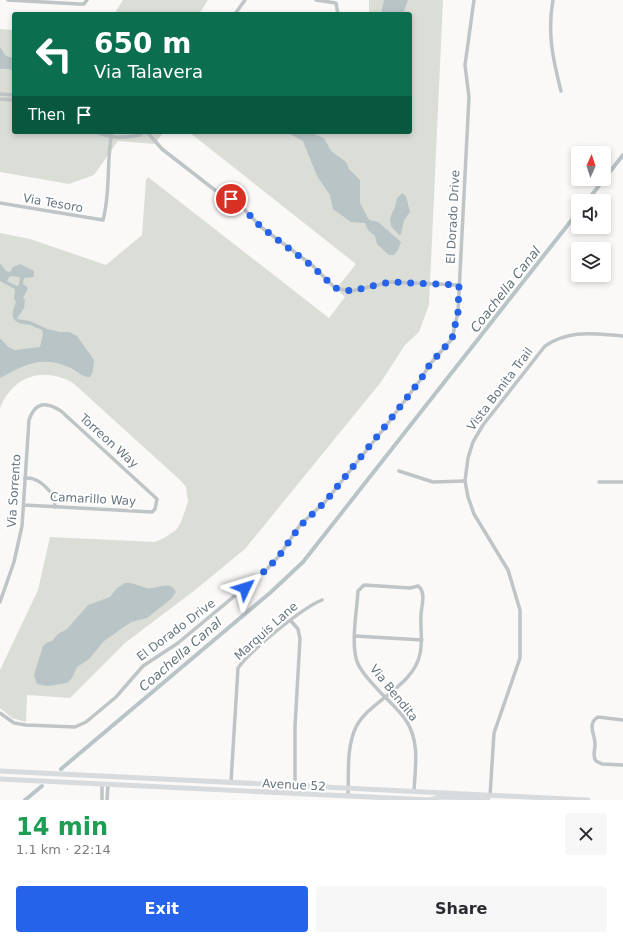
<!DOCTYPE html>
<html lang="en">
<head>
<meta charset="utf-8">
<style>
	:root { --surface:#fff; --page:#f7f7f7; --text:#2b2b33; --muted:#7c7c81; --accent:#2563eb }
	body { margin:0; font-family:"DejaVu Sans",sans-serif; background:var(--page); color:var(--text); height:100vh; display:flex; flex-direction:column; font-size:15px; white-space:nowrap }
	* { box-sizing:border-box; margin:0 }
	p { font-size:13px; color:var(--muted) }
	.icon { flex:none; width:22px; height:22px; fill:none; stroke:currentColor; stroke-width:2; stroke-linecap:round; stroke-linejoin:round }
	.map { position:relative; height:800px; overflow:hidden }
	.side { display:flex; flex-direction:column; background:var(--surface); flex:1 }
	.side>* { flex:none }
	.top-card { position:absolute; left:12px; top:12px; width:400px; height:122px; border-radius:4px; box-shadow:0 2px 6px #0003; background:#0b6e4f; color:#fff; overflow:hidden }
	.needle { width:26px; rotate:3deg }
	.tools { position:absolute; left:571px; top:146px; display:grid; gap:8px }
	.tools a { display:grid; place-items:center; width:40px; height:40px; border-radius:4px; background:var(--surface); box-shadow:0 2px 6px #0003; font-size:20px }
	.pin { position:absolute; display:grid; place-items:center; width:34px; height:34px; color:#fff; margin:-17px; border:2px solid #fff; border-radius:50%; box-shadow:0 1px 4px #0007 }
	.me { position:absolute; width:44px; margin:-22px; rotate:49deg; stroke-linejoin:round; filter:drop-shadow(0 0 3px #0008) }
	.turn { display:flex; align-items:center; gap:14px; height:84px; padding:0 16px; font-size:18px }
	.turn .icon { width:52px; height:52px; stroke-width:2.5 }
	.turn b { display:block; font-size:28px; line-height:34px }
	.then { display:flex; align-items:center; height:38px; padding:0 16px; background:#0003; gap:8px; font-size:15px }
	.round { display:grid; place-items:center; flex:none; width:42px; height:42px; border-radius:4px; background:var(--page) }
	.headline { display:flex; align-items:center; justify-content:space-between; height:68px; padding:0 16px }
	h1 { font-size:24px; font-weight:800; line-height:30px; color:#1e9e55 }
	.cta { display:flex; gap:8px; margin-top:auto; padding:8px 16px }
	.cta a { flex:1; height:46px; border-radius:4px; background:var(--accent); color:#fff; font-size:16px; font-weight:800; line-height:46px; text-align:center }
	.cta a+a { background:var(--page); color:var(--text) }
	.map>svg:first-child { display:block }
	.green { fill:#daded7 }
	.water { fill:#b9c4c7; fill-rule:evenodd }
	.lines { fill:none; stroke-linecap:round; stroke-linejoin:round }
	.canal { stroke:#b9c4c7; stroke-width:4 }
	.minor { stroke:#bfc4c7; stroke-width:3.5 }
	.secondary { stroke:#d8dbde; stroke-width:5 }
	.route { stroke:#2563eb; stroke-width:7; stroke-dasharray:0 12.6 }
	.labels { text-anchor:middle; stroke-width:4; stroke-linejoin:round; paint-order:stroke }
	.street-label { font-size:12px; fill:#67767f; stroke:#fff }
	.water-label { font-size:13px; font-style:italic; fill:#637479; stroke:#fff }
</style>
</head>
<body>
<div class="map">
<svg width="623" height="800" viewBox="0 0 623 800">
	<rect width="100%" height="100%" fill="#faf9f8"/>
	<g class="green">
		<polygon points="123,0 208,0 199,14 114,14"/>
		<path d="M 369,0 L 443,0 L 429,305 L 419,332 L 405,345 L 381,382 L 245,549 L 195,590 L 125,643 L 70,698 L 27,695 L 26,722 L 12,718 L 0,708 L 0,670 L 38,590 L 50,537 L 155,542 L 164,538 L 176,530 L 181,522 L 188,502 L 186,487 L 180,480 L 73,383 C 43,366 13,376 0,408 L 0,233 L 30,239 L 106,265 L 142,235 L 146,180 L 148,177 L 329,318 L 345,297 L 336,289 L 356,264 L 189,132 L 410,132 L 410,14 L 369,14 Z"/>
		<polygon points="0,29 14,30 14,132 164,132 154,144 118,141 94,175 69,184 0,172"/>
	</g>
	<g class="water">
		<polygon points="384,0 408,0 403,14 381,14"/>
		<polygon points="0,47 6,56 14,58 14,72 9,69 0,69"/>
		<polygon points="286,132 309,132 324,138 331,151 346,162 349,169 360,180 360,203 369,220 378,222 401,242 398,250 394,255 389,255 377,244 375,236 368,230 365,223 351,222 333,209 330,195 317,176 303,141"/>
		<polygon points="402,193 406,196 410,212 404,220 401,234 399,235 391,226 390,218 395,207 397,198"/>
		<path d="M 0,263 L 6,271 L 10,272 L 13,267 L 20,264 L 34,271 L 34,277 L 24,278 L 23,284 L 28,288 L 23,298 L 25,300 L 24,308 L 17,319 L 30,321 L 47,329 L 60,332 L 69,332 L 77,336 L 94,360 L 93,371 L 90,377 C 83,378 77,371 71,368 C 41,355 26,364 0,378 L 0,338 L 8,347 L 15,350 L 40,347 L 43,334 L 42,330 C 37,328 34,326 30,325 C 29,324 25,325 23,324 C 9,321 12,313 16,302 L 14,298 L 15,289 L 0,281 ZM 10,276 L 20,277 L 19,285 L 17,286 L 7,281 Z"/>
		<path d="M 125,583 C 134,582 139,587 147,588 C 157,590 169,579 176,592 L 171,599 L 147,618 L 131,622 L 104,641 L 89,659 L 77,667 L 72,678 L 67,683 L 48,686 L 37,684 L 34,675 L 43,646 L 46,643 L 52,641 L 58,634 L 67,629 L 88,605 L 110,597 L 117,588 Z"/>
	</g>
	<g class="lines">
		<g class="canal">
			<polyline points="587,201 623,155"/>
			<polyline points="61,769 271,592 303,562 578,212"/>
			<polyline points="25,800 42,786"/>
		</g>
		<g class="minor">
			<polyline points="8,0 79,4 84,4 87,0"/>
			<polyline points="316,0 336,3 338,14"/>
			<path d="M 553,0 C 547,32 553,60 561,91"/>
			<polyline points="235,14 245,0"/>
			<polyline points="0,94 14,95"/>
			<polyline points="0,99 14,100"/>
			<path d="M 97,132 C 111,139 125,138 140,135 L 143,132"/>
			<polyline points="116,132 127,132"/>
			<polyline points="147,132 162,149 220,194 243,208 261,227 312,265 335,288 351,291 390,282 459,285"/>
			<path d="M 0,203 L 103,220 C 111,191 106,161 112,132"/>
			<polyline points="399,471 433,482 465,481"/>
			<path d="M 25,478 C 38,477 46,487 54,496 L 55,507"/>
			<polyline points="599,482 623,482"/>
			<path d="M 0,602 L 14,562 L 22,526 L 29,420 C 35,402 46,401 61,411 L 157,499 L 155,509 L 152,512 L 24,505"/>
			<polyline points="291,621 298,629 300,639 295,726 295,785"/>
			<polyline points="355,636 422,640"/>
			<polyline points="0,713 14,723 26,725 75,727 86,722 116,697 143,666 178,643 267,569 279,556 300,525 325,502 382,431 421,379 430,364 452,339 458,312 469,97 465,65 474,0"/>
			<path d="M 623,720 L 598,717 C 586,724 596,736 595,745 C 595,751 592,756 596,761 L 602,764 L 623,765"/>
			<path d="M 231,782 L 238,668 C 251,650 302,608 322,600"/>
			<path d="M 348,796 C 349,773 346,748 356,727 C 370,700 413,687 420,654 C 423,641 420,627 421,614 C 422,604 426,592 418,586 L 410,588 L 364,585 L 358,591 C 357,610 350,647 358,664 C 363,675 373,684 381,693 C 390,702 401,712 407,722 C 420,743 415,768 414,791"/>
			<path d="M 490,796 L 494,733 L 520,658 L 520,610 L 508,570 L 474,514 L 468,497 L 465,481 L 468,458 L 473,442 L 483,425 L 545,346 C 570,329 594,334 623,336"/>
			<polyline points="102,800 102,784"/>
			<polyline points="107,800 108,784"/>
		</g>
		<g class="secondary">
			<polyline points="0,771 588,800"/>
			<polyline points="0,779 431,800"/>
			<polyline points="269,791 276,789 293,789 295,785"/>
			<polyline points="429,800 440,797 488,798"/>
		</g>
	</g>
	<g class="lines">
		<polyline class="route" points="231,199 243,208 261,227 312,266 335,288 351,291 390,282 459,285 458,312 452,339 430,364 421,379 390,420 325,502 300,526 279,556 267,569 245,588"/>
	</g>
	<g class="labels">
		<g class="street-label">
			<text transform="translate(53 203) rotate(10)" y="4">Via Tesoro</text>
			<text transform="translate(453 217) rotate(-87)" y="4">El Dorado Drive</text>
			<text transform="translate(500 389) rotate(-53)" y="4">Vista Bonita Trail</text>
			<text transform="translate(109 441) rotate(42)" y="4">Torreon Way</text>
			<text transform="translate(14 491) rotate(-86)" y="4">Via Sorrento</text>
			<text transform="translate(93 499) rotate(3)" y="4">Camarillo Way</text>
			<text transform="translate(176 630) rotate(-37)" y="4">El Dorado Drive</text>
			<text transform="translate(266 631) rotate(-42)" y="4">Marquis Lane</text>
			<text transform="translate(394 693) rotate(51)" y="4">Via Bendita</text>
			<text transform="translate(294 785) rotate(3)" y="4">Avenue 52</text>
		</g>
		<g class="water-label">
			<text transform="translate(505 289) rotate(-52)" y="5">Coachella Canal</text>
			<text transform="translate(180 654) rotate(-41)" y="5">Coachella Canal</text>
		</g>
	</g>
</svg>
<div class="tools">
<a><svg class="needle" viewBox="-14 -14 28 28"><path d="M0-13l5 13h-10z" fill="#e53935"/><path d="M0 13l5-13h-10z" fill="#7c7c81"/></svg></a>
<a><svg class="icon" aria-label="sound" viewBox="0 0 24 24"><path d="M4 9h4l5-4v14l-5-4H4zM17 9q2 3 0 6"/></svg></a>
<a><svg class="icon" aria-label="layers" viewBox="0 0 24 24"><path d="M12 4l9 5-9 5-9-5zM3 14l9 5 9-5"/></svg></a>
</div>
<div class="pin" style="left:231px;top:199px;background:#d93025"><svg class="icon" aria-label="arrive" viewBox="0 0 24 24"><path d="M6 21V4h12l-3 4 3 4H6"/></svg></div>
<svg class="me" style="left:245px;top:588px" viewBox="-20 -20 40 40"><path d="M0-17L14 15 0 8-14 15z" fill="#2563eb" stroke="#fff" stroke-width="4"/></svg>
<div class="top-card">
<div class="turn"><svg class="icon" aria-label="left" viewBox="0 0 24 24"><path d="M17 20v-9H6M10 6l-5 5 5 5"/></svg><div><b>650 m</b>Via Talavera</div></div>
<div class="then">Then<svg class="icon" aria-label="arrive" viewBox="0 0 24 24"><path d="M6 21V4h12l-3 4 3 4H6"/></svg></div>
</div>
</div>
<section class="side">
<div class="headline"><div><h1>14 min</h1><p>1.1 km · 22:14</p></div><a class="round"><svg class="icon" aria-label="close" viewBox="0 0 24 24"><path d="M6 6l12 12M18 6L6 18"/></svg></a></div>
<div class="cta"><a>Exit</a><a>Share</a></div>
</section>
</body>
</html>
